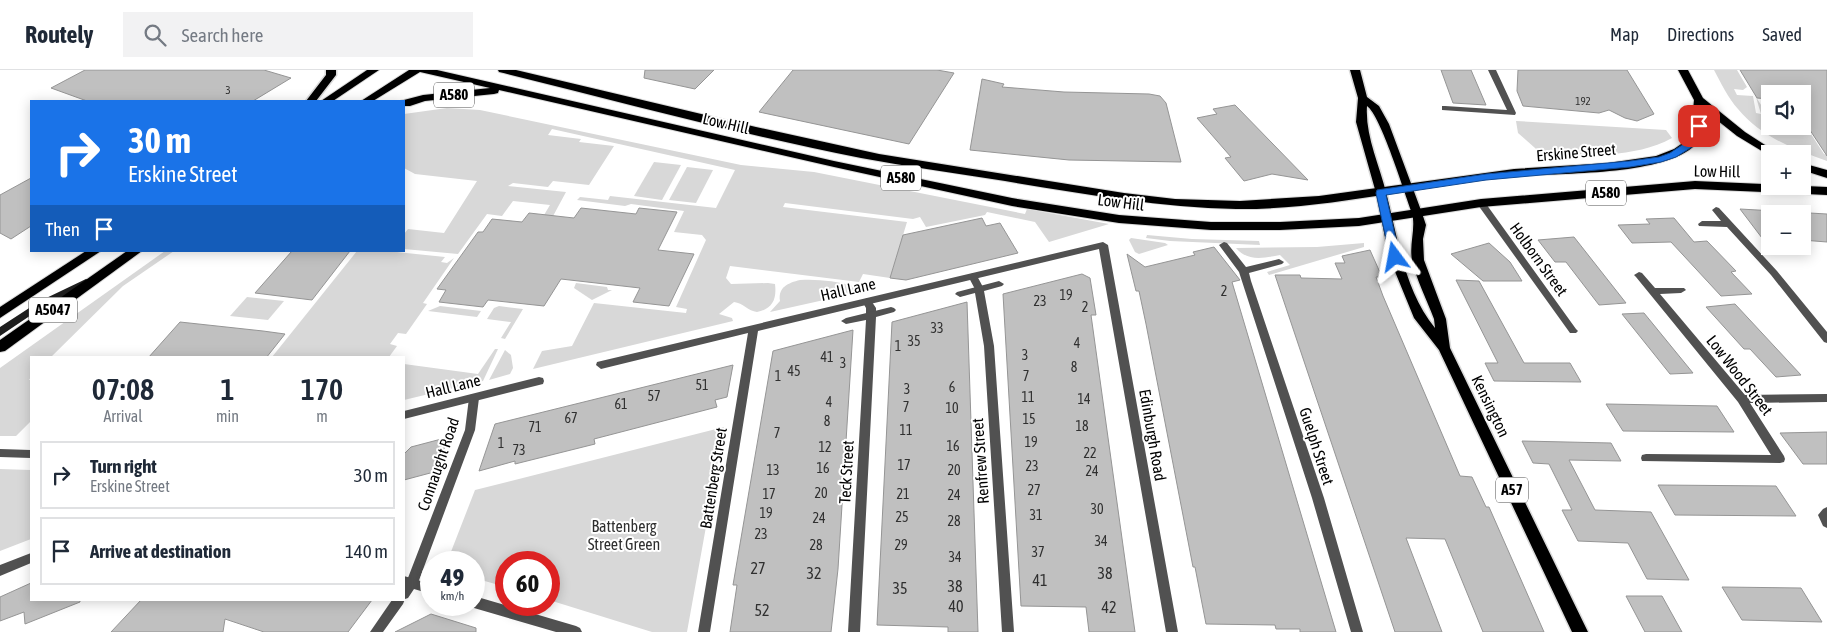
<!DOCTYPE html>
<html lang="en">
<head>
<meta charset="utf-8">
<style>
	:root { --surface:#fff; --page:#f2f2f3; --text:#1f2937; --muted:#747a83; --line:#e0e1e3 }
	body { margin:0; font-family:"Asap Condensed",sans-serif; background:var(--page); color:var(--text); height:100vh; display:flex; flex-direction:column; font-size:19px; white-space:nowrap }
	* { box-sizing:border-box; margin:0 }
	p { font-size:16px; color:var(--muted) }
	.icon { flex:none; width:28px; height:28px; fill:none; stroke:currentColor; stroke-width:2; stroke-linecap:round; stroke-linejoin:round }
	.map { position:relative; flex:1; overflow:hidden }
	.details { position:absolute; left:30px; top:286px; width:375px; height:245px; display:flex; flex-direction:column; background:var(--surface); border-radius:0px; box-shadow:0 2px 12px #0003 }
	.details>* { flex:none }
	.banner { position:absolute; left:30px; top:30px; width:375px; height:152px; border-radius:0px; box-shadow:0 2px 12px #0003; background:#1a73e8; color:#fff; overflow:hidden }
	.controls { position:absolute; left:1761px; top:15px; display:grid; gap:10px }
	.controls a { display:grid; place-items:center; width:50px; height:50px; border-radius:0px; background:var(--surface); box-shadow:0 2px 12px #0003; font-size:25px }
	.speed { position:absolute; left:420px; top:481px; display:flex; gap:10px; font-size:25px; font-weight:700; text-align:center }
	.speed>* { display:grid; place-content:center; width:65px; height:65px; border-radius:50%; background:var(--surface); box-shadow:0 2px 12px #0003; line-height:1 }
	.speed small { font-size:12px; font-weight:400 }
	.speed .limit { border:8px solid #d22; background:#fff; color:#111 }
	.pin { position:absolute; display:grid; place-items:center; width:42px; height:42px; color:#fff; margin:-21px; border-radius:10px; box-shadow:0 2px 8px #0006 }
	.me { position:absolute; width:55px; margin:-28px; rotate:347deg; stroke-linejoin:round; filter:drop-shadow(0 0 4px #0008) }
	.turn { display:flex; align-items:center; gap:18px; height:105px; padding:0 15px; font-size:22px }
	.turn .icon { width:65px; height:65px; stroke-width:2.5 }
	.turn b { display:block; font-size:35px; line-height:42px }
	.then { display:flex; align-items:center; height:48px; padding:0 15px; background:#0003; gap:10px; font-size:19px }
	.eta { display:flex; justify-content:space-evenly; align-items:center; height:85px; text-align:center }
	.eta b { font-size:30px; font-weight:600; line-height:35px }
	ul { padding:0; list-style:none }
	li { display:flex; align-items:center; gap:15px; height:68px; margin:0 10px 8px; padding:0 5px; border:2px solid var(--line); border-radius:0px }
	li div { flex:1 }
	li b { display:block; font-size:19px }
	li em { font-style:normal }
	header { display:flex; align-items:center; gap:30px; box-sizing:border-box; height:70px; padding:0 25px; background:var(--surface); border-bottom:1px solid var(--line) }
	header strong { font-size:24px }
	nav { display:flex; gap:28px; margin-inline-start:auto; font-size:18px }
	.search { width:350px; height:45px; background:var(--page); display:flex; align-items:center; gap:12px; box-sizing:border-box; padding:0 18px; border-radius:0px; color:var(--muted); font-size:19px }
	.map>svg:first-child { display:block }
	.green { fill:#d8d8d8 }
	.building { fill:#c0c0c0; stroke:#959595 }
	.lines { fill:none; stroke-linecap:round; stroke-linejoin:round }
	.primary-casing { stroke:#dbdbdb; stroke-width:3 }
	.trunk-casing { stroke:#dbdbdb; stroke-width:2 }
	.pedestrian { fill:#515151; fill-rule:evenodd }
	.minor { fill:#515151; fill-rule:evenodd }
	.secondary { fill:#1e1e1e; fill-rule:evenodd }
	.primary { fill:#000; fill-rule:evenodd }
	.trunk { fill:#000; fill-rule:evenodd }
	.route { fill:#1a73e8; stroke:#114b97 }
	.labels { text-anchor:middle; stroke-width:4; stroke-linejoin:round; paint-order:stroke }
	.far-number-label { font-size:11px; fill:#303030 }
	.number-label { font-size:14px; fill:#303030 }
	.shield { fill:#fff; stroke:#4c4c4c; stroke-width:1 }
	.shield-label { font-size:15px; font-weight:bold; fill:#000 }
	.street-label { font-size:16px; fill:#000; stroke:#fff }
	.park-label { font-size:16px; fill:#2f2f2f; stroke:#fff }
	.near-number-label { font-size:16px; fill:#303030 }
</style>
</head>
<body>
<header>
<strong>Routely</strong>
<div class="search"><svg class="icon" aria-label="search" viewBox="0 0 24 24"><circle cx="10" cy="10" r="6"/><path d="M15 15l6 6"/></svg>Search here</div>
<nav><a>Map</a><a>Directions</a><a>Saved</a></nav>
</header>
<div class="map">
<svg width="1827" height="562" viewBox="0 0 1827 562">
	<rect width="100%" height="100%" fill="#fff"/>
	<g class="green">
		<path d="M 1714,0 L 1737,0 L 1747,17 L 1743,20 L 1734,19 L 1737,25 L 1753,26 L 1756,43 L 1761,44 L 1756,27 L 1770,49 L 1770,56 L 1801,56 L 1807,58 L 1824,84 L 1827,85 L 1827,91 C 1795,80 1760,66 1738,39 C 1728,28 1721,13 1714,0 Z"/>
		<path d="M 447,38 L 480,40 L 741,95 L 814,102 L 1025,144 L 1027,139 L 1109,154 L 1049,172 L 1035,152 L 987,142 L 985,145 L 926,157 L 920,147 L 913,149 L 785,133 L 783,137 L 907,152 L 890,208 L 863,204 L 859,212 L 730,196 L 726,208 L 731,214 L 768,213 L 775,214 C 777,230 772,239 757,242 C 748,241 743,233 734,232 L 719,244 L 732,248 L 733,251 L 533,299 L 542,281 L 572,276 L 594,233 L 686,243 L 687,239 L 676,237 L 706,170 L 702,165 L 674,162 L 684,141 L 631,134 L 625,136 L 577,130 L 580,127 L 608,130 L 610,126 L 716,138 L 735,100 L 552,59 L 548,65 L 581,69 L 579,72 L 614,76 L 589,115 L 553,111 L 548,117 L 513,113 L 508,116 L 566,122 L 552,148 L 541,150 L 550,135 L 513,131 L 502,146 L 487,144 L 458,184 L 404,179 L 404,164 L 408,159 L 444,163 L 477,111 L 415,104 L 404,98 L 404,44 Z"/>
		<path d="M 1516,51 L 1666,60 L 1672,68 C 1634,89 1586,84 1544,86 L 1518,63 Z"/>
		<polygon points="654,92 681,95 662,130 634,126"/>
		<polygon points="687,97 713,100 696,133 669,130"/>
		<polygon points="1147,165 1192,169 1259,171 1260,175 1170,171 1146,168"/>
		<polygon points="1131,168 1165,173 1168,175 1139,184 1135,182 1129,170"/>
		<path d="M 1364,173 L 1364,177 L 1269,205 L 1267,202 L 1290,195 L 1280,185 C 1264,188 1248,192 1236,178 L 1317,177 Z"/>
		<polygon points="165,181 174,181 123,216 51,287 31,288 31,307 29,310 31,310 31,351 16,366 0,366 0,298"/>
		<polygon points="357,181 387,181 445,187 441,192 447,193 454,188 423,233 427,234 406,264 398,263 390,274 397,276 389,287 272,287"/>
		<path d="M 800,210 C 818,209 836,211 853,216 L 855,221 L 851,224 L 770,242 L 780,231 C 778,217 788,213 800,210 Z"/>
		<polygon points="576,213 607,217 608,220 612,220 592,230 574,218"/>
		<polygon points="247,227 284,231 268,250 230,246"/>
		<polygon points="440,236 481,241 477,247 428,241"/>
		<polygon points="499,236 523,239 505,269 501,268 511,252 487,249 494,238"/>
		<polygon points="495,279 498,279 483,311 404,330 404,294 478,304"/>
		<polygon points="505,280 511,285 513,298 510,304 489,310"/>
		<polygon points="724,357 687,562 652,562 549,530 549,492 506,492 506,517 474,508 474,492 447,492 475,420"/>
		<polygon points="0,399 31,400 31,469 0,481"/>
	</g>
	<g class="building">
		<polygon points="85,0 264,0 291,8 253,31 87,31 51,18"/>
		<polygon points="645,0 714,0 695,19 644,8"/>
		<polygon points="793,0 937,0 954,3 909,74 759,42"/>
		<polygon points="1441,0 1471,0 1486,35 1453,33"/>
		<polygon points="1518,0 1627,0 1654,44 1637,51 1625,48 1609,40 1599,43 1523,36 1517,21"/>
		<polygon points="1740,0 1827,0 1827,86 1802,48 1802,24 1770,24 1770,29 1757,28"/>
		<polygon points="982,9 1004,14 1002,17 1064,22 1149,24 1160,26 1166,33 1181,92 1069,90 970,80"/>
		<polygon points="1235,35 1308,110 1272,104 1244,111 1225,88 1231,87 1197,48 1217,44 1213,39"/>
		<polygon points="31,108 31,156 11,169 0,163 0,125"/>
		<polygon points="581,138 636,144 639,138 677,142 658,180 694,184 669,236 633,232 640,218 561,209 544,236 488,230 483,237 439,232 446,220 437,219 478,162 483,162 492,149 522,152 529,143 574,148"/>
		<polygon points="1740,139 1827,144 1827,172 1802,170 1802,144 1770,144 1770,168 1762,168"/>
		<polygon points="982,148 986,156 1000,153 1018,183 906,210 890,208 903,165"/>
		<polygon points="1674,148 1694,172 1707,171 1736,201 1731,202 1752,224 1721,226 1671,172 1632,173 1618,155 1650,154 1646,149"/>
		<polygon points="1574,167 1626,233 1599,235 1566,192 1555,192 1538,170"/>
		<polygon points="1489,173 1510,192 1522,211 1483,211 1451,184"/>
		<polygon points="1214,177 1240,210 1232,212 1336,562 1300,562 1300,559 1276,559 1275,555 1206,554 1195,497 1193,497 1146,254 1139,221 1136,221 1127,184 1145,197 1195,185 1193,182"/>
		<polygon points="1370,180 1382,207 1376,207 1383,226 1460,406 1472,407 1486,437 1489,437 1544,562 1483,562 1445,469 1406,468 1442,562 1395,562 1275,205 1300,205 1301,208 1342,209 1335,193 1345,193 1342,186"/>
		<polygon points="292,181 350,181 312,230 255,223"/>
		<polygon points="1082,204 1090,208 1096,245 1091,245 1135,562 1089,562 1086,537 1021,536 1003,224"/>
		<polygon points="1456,210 1479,211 1524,293 1570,293 1581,312 1494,311 1485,293 1498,293"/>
		<polygon points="967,232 978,562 948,562 948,557 877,555 892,252"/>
		<polygon points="1735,234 1801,305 1776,307 1750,279 1744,279 1706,237"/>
		<polygon points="1644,243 1693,303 1670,304 1622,244"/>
		<polygon points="180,252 263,261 285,264 266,288 148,288"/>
		<polygon points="853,260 838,499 831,562 730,562 737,515 733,515 773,281"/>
		<polygon points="733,295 727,327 715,330 717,337 594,369 595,374 515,394 515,391 479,401 495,354"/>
		<polygon points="1606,334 1717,336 1734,362 1623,361"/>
		<polygon points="1827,362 1827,394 1803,394 1780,363"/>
		<polygon points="449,367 434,402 404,410 404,384 411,377"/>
		<polygon points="1522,371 1611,373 1621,391 1569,390 1595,440 1651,442 1689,510 1647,509 1628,473 1578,471 1562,440 1572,440 1549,394 1533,393"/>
		<polygon points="1658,415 1776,416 1796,446 1675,445"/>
		<polygon points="31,513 31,530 80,530 80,532 25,554 24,542 0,551 0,527"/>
		<polygon points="1722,517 1801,518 1822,552 1742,550"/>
		<polygon points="1626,526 1662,526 1682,562 1645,562"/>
		<polygon points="141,530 372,530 348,562 264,562 225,549 223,562 111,562"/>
		<polygon points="431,544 476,558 476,562 395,562"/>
	</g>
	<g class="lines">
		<defs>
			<g id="primary">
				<polygon points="326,0 336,0 336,5 316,31 306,31 326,5"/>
				<path d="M 1350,0 L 1360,0 L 1367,27 L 1379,36 L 1389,54 L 1422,143 L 1426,155 L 1423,169 L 1424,190 L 1446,249 L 1450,278 L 1588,562 L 1572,562 L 1439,280 L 1414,248 L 1389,187 L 1376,123 L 1356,52 L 1358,28 ZM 1367,36 C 1381,46 1404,122 1412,143 C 1416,159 1409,173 1412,190 C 1416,209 1427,230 1434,249 L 1435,258 C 1404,220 1398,168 1386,122 C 1379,94 1365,65 1367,36 Z"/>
			</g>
			<g id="trunk">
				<polygon points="367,0 379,0 333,31 321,31"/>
				<polygon points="409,0 437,0 834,91 1012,128 1119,145 1211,152 1280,152 1359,148 1481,129 1695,111 1827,117 1827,125 1695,119 1481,137 1359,156 1280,160 1211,160 1119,153 1012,136 834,97 499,20 498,23 494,24 425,31 410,36 404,36 404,31 400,31 423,25 490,18 420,2 373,31 361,31"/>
				<path d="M 498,0 L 516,0 L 756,57 L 879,84 L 1124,123 L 1175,129 L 1240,131 L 1319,126 L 1514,99 L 1608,93 L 1656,86 L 1674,79 L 1687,70 L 1691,62 L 1694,30 L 1678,0 L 1688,0 L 1703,28 L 1745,62 L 1779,84 L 1770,84 L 1770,86 L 1737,66 L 1703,39 C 1703,51 1704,65 1695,75 C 1664,106 1560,103 1517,106 C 1423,114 1330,140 1236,139 C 1153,137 1073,122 992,109 C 948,102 905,96 861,88 C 740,64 620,32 499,2 Z"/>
				<polygon points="1802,93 1827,100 1827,108 1802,100"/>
				<polygon points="86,181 101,181 0,248 0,237"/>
				<polygon points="127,181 142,181 5,281 0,282 0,270"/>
			</g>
		</defs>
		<use href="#primary" class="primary-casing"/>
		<use href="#trunk" class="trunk-casing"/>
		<g class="pedestrian">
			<polygon points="973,203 976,204 984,219 982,221 976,221 968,206"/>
			<polygon points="867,228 870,229 876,238 876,245 871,248 866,245 866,238 862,231"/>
			<polygon points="474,324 478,325 479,328 475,360 418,513 416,517 412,518 408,517 406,513 465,360 469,328 470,325"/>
		</g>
		<g class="minor">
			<polygon points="1488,0 1496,0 1516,43 1515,45 1442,40 1442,36 1445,36 1507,40"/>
			<polygon points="1481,130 1484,131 1576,259 1578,261 1576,263 1570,263 1478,135 1477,133 1478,131"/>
			<polygon points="1716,137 1719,138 1777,201 1827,262 1827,273 1824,272 1771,205 1727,157 1699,156 1698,154 1702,151 1721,151 1712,140"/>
			<polygon points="1103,172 1108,175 1178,562 1166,562 1099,179 758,261 710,562 698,562 748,263 601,299 596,295 597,292"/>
			<polygon points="1224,172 1227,173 1246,197 1279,189 1284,192 1282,194 1249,203 1251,211 1324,428 1363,562 1351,562 1312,428 1239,202 1219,175"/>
			<polygon points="1639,202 1642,203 1655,218 1684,218 1686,220 1681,223 1660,224 1745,325 1827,324 1827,332 1750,333 1784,386 1785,389 1784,392 1780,393 1642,391 1641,388 1642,385 1646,384 1771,385 1738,332 1636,207 1634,205"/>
			<polygon points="999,211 1004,214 1002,216 984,221 994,276 1014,562 1002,562 984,276 975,223 960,227 955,224 957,222"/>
			<polygon points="891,237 894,238 896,240 894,242 876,247 860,562 848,562 866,250 846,254 841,251 846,248"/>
			<polygon points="539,307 543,308 544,311 543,314 404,349 404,341"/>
			<polygon points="0,379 31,380 31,388 0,387"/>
			<polygon points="1827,437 1827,458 1823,456 1818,445 1823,439"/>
			<polygon points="31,483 31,493 0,506 0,495"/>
			<polygon points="404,506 431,514 431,524 414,519 408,528 405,529 403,534 383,562 370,562 392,530 404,530"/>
			<polygon points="474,526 576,556 580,558 582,562 556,562 474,538 469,535 474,535"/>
		</g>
		<polygon class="secondary" points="86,209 91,212 89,214 46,235 0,266 0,257 40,231"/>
		<use href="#primary" class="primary"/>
		<use href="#trunk" class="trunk"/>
	</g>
	<polygon class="route" points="1699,53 1703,56 1692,77 1676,87 1661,92 1630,97 1486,110 1386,125 1400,187 1395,190 1390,187 1376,123 1377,120 1486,104 1630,91 1659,87 1670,83 1685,73 1696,54"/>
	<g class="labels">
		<g class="far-number-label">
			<text x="228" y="24">3</text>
			<text x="1583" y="35">192</text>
		</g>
		<g class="number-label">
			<text x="1224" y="226">2</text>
			<text x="1066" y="230">19</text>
			<text x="1040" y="236">23</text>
			<text x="1085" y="242">2</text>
			<text x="937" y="263">33</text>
			<text x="914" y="276">35</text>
			<text x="1077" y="278">4</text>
			<text x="898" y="281">1</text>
			<text x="1025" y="290">3</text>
			<text x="827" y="292">41</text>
			<text x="843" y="298">3</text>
			<text x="1074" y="302">8</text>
			<text x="794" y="306">45</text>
			<text x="778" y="311">1</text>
			<text x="1026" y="311">7</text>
			<text x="702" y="320">51</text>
			<text x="952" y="322">6</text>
			<text x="907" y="324">3</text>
			<text x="654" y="331">57</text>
			<text x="1028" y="332">11</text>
			<text x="1084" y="334">14</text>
			<text x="829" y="337">4</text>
			<text x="621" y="339">61</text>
			<text x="906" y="342">7</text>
			<text x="952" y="343">10</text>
			<text x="571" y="353">67</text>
			<text x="1029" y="354">15</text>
			<text x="827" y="356">8</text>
			<text x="1082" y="361">18</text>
			<text x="535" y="362">71</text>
			<text x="906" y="365">11</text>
			<text x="777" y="368">7</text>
			<text x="1031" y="377">19</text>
			<text x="501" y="378">1</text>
			<text x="953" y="381">16</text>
			<text x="825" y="382">12</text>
			<text x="519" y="385">73</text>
			<text x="1090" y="388">22</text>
			<text x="904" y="400">17</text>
			<text x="1032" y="401">23</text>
			<text x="823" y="403">16</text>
			<text x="773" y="405">13</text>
			<text x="954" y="405">20</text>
			<text x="1092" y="406">24</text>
			<text x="1034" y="425">27</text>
			<text x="821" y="428">20</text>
			<text x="769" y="429">17</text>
			<text x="903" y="429">21</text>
			<text x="954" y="430">24</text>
			<text x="1097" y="444">30</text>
			<text x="766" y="448">19</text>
			<text x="1036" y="450">31</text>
			<text x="902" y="452">25</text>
			<text x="819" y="453">24</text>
			<text x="954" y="456">28</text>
			<text x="761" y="469">23</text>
			<text x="1101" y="476">34</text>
			<text x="816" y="480">28</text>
			<text x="901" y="480">29</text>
			<text x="1038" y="487">37</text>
			<text x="955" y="492">34</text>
		</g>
		<g class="shield">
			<rect x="434" y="12.5" width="40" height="25" rx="4"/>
			<rect x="881" y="95.5" width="40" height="25" rx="4"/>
			<rect x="1586" y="110.5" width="40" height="25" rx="4"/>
			<rect x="29" y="227.5" width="48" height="25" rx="4"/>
			<rect x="1496" y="407.5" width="32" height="25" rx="4"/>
		</g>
		<g class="shield-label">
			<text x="454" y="30">A580</text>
			<text x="901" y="113">A580</text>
			<text x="1606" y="128">A580</text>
			<text x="53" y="245">A5047</text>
			<text x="1512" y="425">A57</text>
		</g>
		<g class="street-label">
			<text transform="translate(726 53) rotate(13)" y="6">Low Hill</text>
			<text transform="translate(1576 82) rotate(-5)" y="6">Erskine Street</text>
			<text transform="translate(1717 101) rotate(1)" y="6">Low Hill</text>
			<text transform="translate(1121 132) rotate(7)" y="6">Low Hill</text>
			<text transform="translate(1539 189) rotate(54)" y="6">Holborn Street</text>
			<text transform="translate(848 219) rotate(-13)" y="6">Hall Lane</text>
			<text transform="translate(1740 305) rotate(52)" y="6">Low Wood Street</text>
			<text transform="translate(453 316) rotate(-14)" y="6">Hall Lane</text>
			<text transform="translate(1491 336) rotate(64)" y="6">Kensington</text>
			<text transform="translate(1153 365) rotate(80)" y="6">Edinburgh Road</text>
			<text transform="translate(1317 376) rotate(72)" y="6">Guelph Street</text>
			<text transform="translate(980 391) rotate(-94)" y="6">Renfrew Street</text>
			<text transform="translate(438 394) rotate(-71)" y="6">Connaught Road</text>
			<text transform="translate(846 402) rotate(-87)" y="6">Teck Street</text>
			<text transform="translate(713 408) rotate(-81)" y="6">Battenberg Street</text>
		</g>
		<g class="park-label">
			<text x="624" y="462">Battenberg<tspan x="624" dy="18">Street Green</tspan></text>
		</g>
		<g class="near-number-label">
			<text x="758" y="504">27</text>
			<text x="814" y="509">32</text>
			<text x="1105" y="509">38</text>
			<text x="1040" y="516">41</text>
			<text x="955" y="522">38</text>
			<text x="900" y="524">35</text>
			<text x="956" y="542">40</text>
			<text x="1109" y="543">42</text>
			<text x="762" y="546">52</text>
		</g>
	</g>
</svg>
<div class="controls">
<a><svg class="icon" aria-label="sound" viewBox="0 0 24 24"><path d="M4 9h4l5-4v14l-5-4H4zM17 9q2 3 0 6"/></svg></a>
<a>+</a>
<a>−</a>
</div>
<div class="speed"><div>49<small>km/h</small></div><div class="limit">60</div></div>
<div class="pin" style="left:1699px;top:56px;background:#d93025"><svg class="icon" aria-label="arrive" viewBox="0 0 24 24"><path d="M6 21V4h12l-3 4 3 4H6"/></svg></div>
<svg class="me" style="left:1395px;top:187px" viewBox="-20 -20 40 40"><path d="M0-17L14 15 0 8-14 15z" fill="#1a73e8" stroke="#fff" stroke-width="4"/></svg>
<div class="banner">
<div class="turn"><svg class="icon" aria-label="right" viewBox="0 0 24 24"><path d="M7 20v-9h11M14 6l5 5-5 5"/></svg><div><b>30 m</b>Erskine Street</div></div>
<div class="then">Then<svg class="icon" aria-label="arrive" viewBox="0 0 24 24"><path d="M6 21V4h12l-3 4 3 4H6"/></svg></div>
</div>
<section class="details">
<div class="eta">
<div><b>07:08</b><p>Arrival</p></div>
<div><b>1</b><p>min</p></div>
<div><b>170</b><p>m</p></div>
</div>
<ul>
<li><svg class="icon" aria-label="right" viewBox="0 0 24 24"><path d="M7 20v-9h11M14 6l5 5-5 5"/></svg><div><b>Turn right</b><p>Erskine Street</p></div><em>30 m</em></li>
<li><svg class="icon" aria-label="arrive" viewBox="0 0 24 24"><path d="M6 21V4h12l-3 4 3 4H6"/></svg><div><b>Arrive at destination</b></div><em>140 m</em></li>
</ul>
</section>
</div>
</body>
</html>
